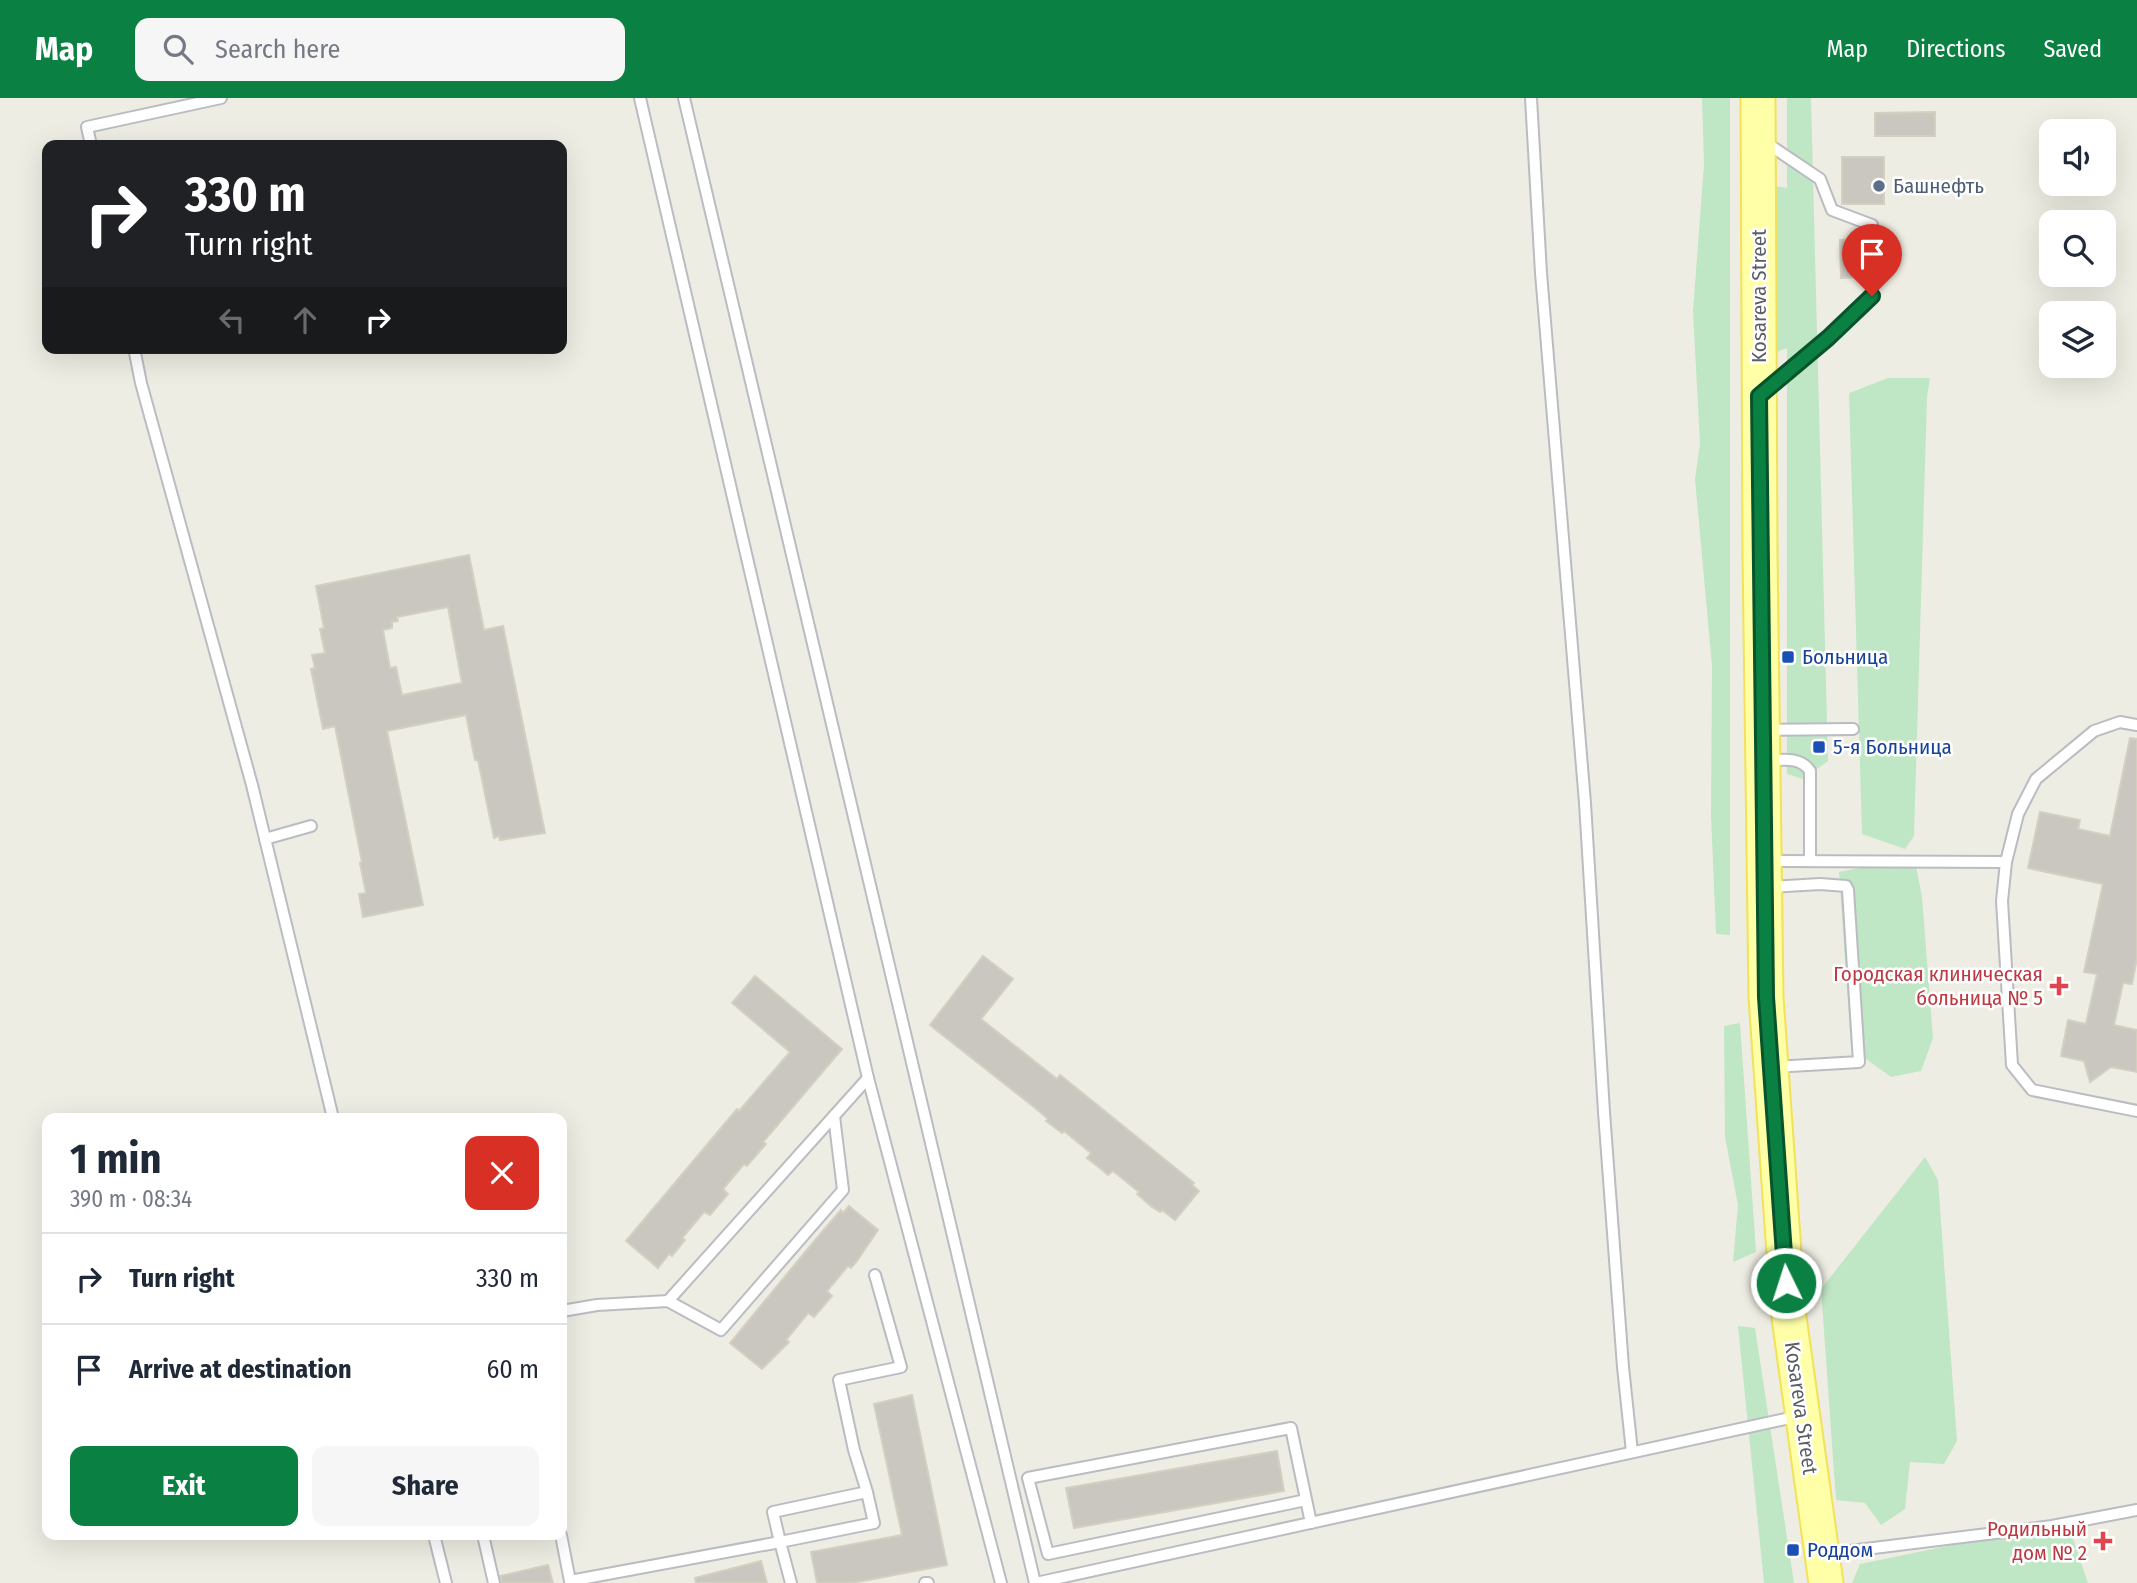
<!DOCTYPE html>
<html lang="en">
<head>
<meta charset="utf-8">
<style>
	:root { --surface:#fff; --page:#f6f6f7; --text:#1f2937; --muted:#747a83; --line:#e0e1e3; --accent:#0b8043 }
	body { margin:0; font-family:"Fira Sans Condensed",sans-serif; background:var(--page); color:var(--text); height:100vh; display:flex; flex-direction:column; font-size:26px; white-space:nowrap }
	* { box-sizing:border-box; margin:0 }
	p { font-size:23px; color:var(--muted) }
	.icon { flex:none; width:38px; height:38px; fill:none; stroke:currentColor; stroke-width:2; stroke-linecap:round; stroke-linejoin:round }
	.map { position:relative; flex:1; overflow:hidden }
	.sheet { position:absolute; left:42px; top:1015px; width:525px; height:427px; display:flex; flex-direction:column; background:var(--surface); border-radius:14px; box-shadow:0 7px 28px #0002 }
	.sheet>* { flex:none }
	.banner { position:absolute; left:42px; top:42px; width:525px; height:214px; border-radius:14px; box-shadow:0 7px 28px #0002; background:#202124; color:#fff; overflow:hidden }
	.controls { position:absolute; left:2039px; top:21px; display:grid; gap:14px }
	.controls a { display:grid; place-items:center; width:77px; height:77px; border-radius:14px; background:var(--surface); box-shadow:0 7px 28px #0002; font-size:35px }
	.pin { position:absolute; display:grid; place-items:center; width:60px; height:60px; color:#fff; margin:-72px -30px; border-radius:50% 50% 50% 0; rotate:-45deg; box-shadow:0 0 7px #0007 }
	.pin .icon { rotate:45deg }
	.me { position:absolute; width:77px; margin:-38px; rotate:356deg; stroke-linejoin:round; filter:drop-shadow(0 0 5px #0008) }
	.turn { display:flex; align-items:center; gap:24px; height:147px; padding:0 28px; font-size:32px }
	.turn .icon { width:91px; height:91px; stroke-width:2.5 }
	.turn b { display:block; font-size:49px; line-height:60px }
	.lanes { display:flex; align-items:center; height:66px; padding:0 28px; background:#0003; justify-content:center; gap:35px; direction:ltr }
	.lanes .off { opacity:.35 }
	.round { display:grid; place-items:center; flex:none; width:74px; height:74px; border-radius:14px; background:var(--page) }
	.overview { display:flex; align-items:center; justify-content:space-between; height:119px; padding:0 28px }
	h1 { font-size:42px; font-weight:700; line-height:52px }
	.action { display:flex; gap:14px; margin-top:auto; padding:14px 28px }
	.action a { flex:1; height:80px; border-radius:14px; background:var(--accent); color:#fff; font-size:28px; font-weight:700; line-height:80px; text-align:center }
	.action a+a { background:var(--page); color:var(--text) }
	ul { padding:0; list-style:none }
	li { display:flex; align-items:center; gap:21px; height:91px; padding:0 28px; border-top:2px solid var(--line) }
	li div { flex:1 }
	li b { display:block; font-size:26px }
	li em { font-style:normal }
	header { display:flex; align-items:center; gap:42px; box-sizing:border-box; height:98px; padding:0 35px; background:var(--accent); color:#fff }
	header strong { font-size:33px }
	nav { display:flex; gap:38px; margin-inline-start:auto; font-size:24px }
	.search { width:490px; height:63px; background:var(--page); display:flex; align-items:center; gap:18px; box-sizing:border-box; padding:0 24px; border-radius:14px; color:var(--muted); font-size:26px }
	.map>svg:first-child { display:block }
	.green { fill:#bfe6c5 }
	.building { fill:#c9c7c0; stroke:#d3d0c1; stroke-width:2; fill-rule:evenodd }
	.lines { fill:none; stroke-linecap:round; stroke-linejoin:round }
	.service-casing { stroke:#babcc2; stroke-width:14 }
	.primary-casing { stroke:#f3e157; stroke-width:37 }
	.service { stroke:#fff; stroke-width:10 }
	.primary { stroke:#feffa7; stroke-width:33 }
	.route-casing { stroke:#07532c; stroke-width:18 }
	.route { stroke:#0b8043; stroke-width:12 }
	.service-dot { fill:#5c6f8a; stroke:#fff; stroke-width:2.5 }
	.transit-dot { fill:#1a4fb4; stroke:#fff; stroke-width:2.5 }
	.health-dot { fill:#e0444e; stroke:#fff; stroke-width:2.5 }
	.labels { text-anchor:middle; stroke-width:5; stroke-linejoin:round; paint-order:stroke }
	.service-label { font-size:21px; fill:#4e5e75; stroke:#fff; text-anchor:start }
	.street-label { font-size:21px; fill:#5b5d64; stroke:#fff }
	.transit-label { font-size:21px; fill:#164399; stroke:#fff; text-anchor:start }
	.health-label { font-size:21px; fill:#be3a42; stroke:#fff; text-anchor:end }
</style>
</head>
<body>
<header>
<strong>Map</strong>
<div class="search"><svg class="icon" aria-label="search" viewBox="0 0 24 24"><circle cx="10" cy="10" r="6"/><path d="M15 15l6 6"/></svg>Search here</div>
<nav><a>Map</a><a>Directions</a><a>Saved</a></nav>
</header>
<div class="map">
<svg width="2137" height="1485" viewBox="0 0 2137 1485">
	<rect width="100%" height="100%" fill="#eeede3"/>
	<g class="green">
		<polygon points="1702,0 1730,0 1730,837 1716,836 1711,717 1712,568 1695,381 1700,346 1693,213 1704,66"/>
		<polygon points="1787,0 1811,0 1828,663 1803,681 1787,676 1787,250 1774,255 1774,88 1787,90"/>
		<polygon points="1888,280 1930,280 1927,299 1914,738 1905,751 1862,736 1849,295"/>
		<polygon points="1865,769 1916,769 1922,799 1933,940 1921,973 1891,979 1851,950 1839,774"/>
		<polygon points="1740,925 1756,1154 1733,1164 1738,1107 1725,1039 1724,928"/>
		<polygon points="1925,1059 1938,1082 1957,1343 1944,1366 1910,1364 1905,1411 1881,1427 1865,1405 1836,1402 1821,1191"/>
		<polygon points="1738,1228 1755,1230 1794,1485 1764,1485"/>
		<polygon points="2070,1432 2088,1485 1852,1485 1860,1466 1991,1439"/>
	</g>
	<g class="building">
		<polygon points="1935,14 1935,38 1875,38 1875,15"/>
		<rect x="1842" y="59" width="42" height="47"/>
		<polygon points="1864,141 1864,179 1841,180 1840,142"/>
		<polygon points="1880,141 1884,141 1886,178 1880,178"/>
		<path d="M 469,457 L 484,532 L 503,528 L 545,735 L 500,742 L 499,738 L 494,740 L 478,662 L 475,662 L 466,617 L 387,633 L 423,807 L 363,819 L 359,796 L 366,795 L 360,765 L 362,764 L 335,628 L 323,631 L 311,571 L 315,570 L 312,557 L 325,555 L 320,531 L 324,530 L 316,488 ZM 448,509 L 462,585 L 402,597 L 396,569 L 390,570 L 383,532 L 392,530 L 392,524 L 398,523 L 397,519 Z"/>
		<polygon points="2130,640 2137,641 2137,860 2132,886 2123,885 2114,927 2137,932 2137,974 2111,969 2090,984 2084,963 2061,958 2068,922 2086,926 2097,876 2084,874 2103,786 2028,770 2040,714 2080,722 2078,731 2110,738"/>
		<polygon points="983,858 1013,881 981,921 1057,981 1060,977 1194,1085 1192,1087 1199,1093 1175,1122 1162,1112 1160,1114 1152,1109 1137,1096 1139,1094 1113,1073 1108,1077 1101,1071 1087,1060 1091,1055 1064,1033 1062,1035 1046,1023 1048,1021 1034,1009 930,927"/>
		<polygon points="755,878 842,951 763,1044 766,1046 747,1068 744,1066 723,1091 728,1096 710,1117 704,1114 682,1140 685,1142 672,1158 669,1156 658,1170 626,1143 737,1011 739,1013 790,954 732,905"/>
		<polygon points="849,1108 878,1132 857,1163 851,1170 848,1168 827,1193 832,1198 814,1219 808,1215 786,1242 789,1244 762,1271 730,1245 816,1141 841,1112 843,1115"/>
		<polygon points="912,1297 947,1467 852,1485 817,1485 811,1454 902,1437 874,1306"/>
		<polygon points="1277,1353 1284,1393 1074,1430 1066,1390"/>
		<polygon points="761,1463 767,1485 696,1485 695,1480"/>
		<polygon points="548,1467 553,1485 502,1485 500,1478"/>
	</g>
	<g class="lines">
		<defs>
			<g id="service">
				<polyline points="640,0 868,980"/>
				<polyline points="684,0 1035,1485"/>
				<polyline points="1531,0 1541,175 1585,705 1604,1014 1623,1269 1632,1354"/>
				<polyline points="1765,44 1820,81 1832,112 1872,127 1872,198 1828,240 1766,292"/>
				<polyline points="91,47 87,29 221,0"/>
				<polyline points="134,250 141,285 252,687 333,1020"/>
				<polyline points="2137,627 2120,624 2094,633 2036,681 2018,716 2006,764 2002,803 2012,967 2032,992 2137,1013"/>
				<polyline points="1765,632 1853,631"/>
				<path d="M 1765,663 C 1782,662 1800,658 1810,673 L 1810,763"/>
				<polyline points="265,741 311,728"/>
				<polyline points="1768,763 2006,764"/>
				<polyline points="1768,789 1820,786 1846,788 1848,792 1859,964 1774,969"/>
				<polyline points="668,1203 868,980 1001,1485"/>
				<polyline points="562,1213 597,1207 668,1203 721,1232 843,1092 834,1018"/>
				<polyline points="867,1394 874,1425 780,1444 773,1414 867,1394 854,1352 839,1282 901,1269 875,1177"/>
				<polyline points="1306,1402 1048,1456 1028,1380 1291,1330 1311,1425"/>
				<polyline points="434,1437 446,1485"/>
				<polyline points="483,1437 494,1485"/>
				<polyline points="561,1437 570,1483 780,1444 791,1485"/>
				<polyline points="1825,1456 2052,1428 2137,1412"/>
				<polyline points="925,1485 928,1485"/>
				<polyline points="1036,1485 1799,1318"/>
			</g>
			<polyline id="primary" points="1758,0 1760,455 1766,899 1788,1212 1826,1485"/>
		</defs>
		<use href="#service" class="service-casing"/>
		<use href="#primary" class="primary-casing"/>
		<use href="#service" class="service"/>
		<use href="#primary" class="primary"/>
	</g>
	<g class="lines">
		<defs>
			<polyline id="route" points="1786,1185 1766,899 1759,298 1828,240 1872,198"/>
		</defs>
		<use href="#route" class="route-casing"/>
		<use href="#route" class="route"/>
	</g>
	<circle class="service-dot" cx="1879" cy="88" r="7"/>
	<g class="transit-dot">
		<rect x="1781" y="552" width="14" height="14" rx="3.5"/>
		<rect x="1812" y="642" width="14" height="14" rx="3.5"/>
		<rect x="1786" y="1445" width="14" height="14" rx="3.5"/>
	</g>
	<g class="health-dot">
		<path d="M2055.5 877.5h7v7h7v7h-7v7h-7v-7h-7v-7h7z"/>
		<path d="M2099.5 1432.5h7v7h7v7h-7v7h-7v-7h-7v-7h7z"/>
	</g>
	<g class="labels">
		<g class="service-label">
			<text x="1893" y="95">Башнефть</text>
		</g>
		<g class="street-label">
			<text transform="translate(1759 198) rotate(-90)" y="7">Kosareva Street</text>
			<text transform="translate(1801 1310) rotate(82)" y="7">Kosareva Street</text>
		</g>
		<g class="transit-label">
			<text x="1802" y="566">Больница</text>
			<text x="1833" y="656">5-я Больница</text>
			<text x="1807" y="1459">Роддом</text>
		</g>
		<g class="health-label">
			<text x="2043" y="883">Городская клиническая<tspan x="2043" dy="24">больница № 5</tspan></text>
			<text x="2087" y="1438">Родильный<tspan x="2087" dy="24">дом № 2</tspan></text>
		</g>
	</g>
</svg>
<div class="controls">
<a><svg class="icon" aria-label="sound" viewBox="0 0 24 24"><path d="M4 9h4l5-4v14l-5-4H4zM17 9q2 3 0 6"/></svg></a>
<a><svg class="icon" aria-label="search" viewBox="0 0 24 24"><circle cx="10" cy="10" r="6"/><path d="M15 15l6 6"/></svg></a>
<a><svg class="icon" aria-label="layers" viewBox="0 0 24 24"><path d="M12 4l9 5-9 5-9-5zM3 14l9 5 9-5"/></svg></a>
</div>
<div class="pin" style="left:1872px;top:198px;background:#d93025"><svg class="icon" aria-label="arrive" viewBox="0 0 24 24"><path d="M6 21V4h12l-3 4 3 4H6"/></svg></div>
<svg class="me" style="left:1786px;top:1185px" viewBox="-20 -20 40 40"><circle r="17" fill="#0b8043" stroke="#fff" stroke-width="3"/><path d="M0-11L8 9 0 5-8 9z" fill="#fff"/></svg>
<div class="banner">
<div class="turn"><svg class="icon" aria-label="right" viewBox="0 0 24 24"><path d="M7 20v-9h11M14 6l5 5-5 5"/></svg><div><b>330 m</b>Turn right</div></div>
<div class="lanes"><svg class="icon off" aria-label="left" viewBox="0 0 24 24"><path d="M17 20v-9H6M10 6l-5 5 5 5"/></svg><svg class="icon off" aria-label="ahead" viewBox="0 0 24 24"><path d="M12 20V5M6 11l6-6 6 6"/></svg><svg class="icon" aria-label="right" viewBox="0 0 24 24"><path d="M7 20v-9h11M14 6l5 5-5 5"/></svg></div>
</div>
<section class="sheet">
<div class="overview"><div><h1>1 min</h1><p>390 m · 08:34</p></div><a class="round" style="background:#d93025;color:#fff"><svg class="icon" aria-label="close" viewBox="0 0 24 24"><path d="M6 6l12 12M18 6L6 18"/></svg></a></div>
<ul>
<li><svg class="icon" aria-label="right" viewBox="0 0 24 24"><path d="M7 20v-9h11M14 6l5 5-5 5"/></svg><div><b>Turn right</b></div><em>330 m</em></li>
<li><svg class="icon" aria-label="arrive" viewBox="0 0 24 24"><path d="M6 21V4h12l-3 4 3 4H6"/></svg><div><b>Arrive at destination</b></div><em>60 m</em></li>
</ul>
<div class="action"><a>Exit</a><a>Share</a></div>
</section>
</div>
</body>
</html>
